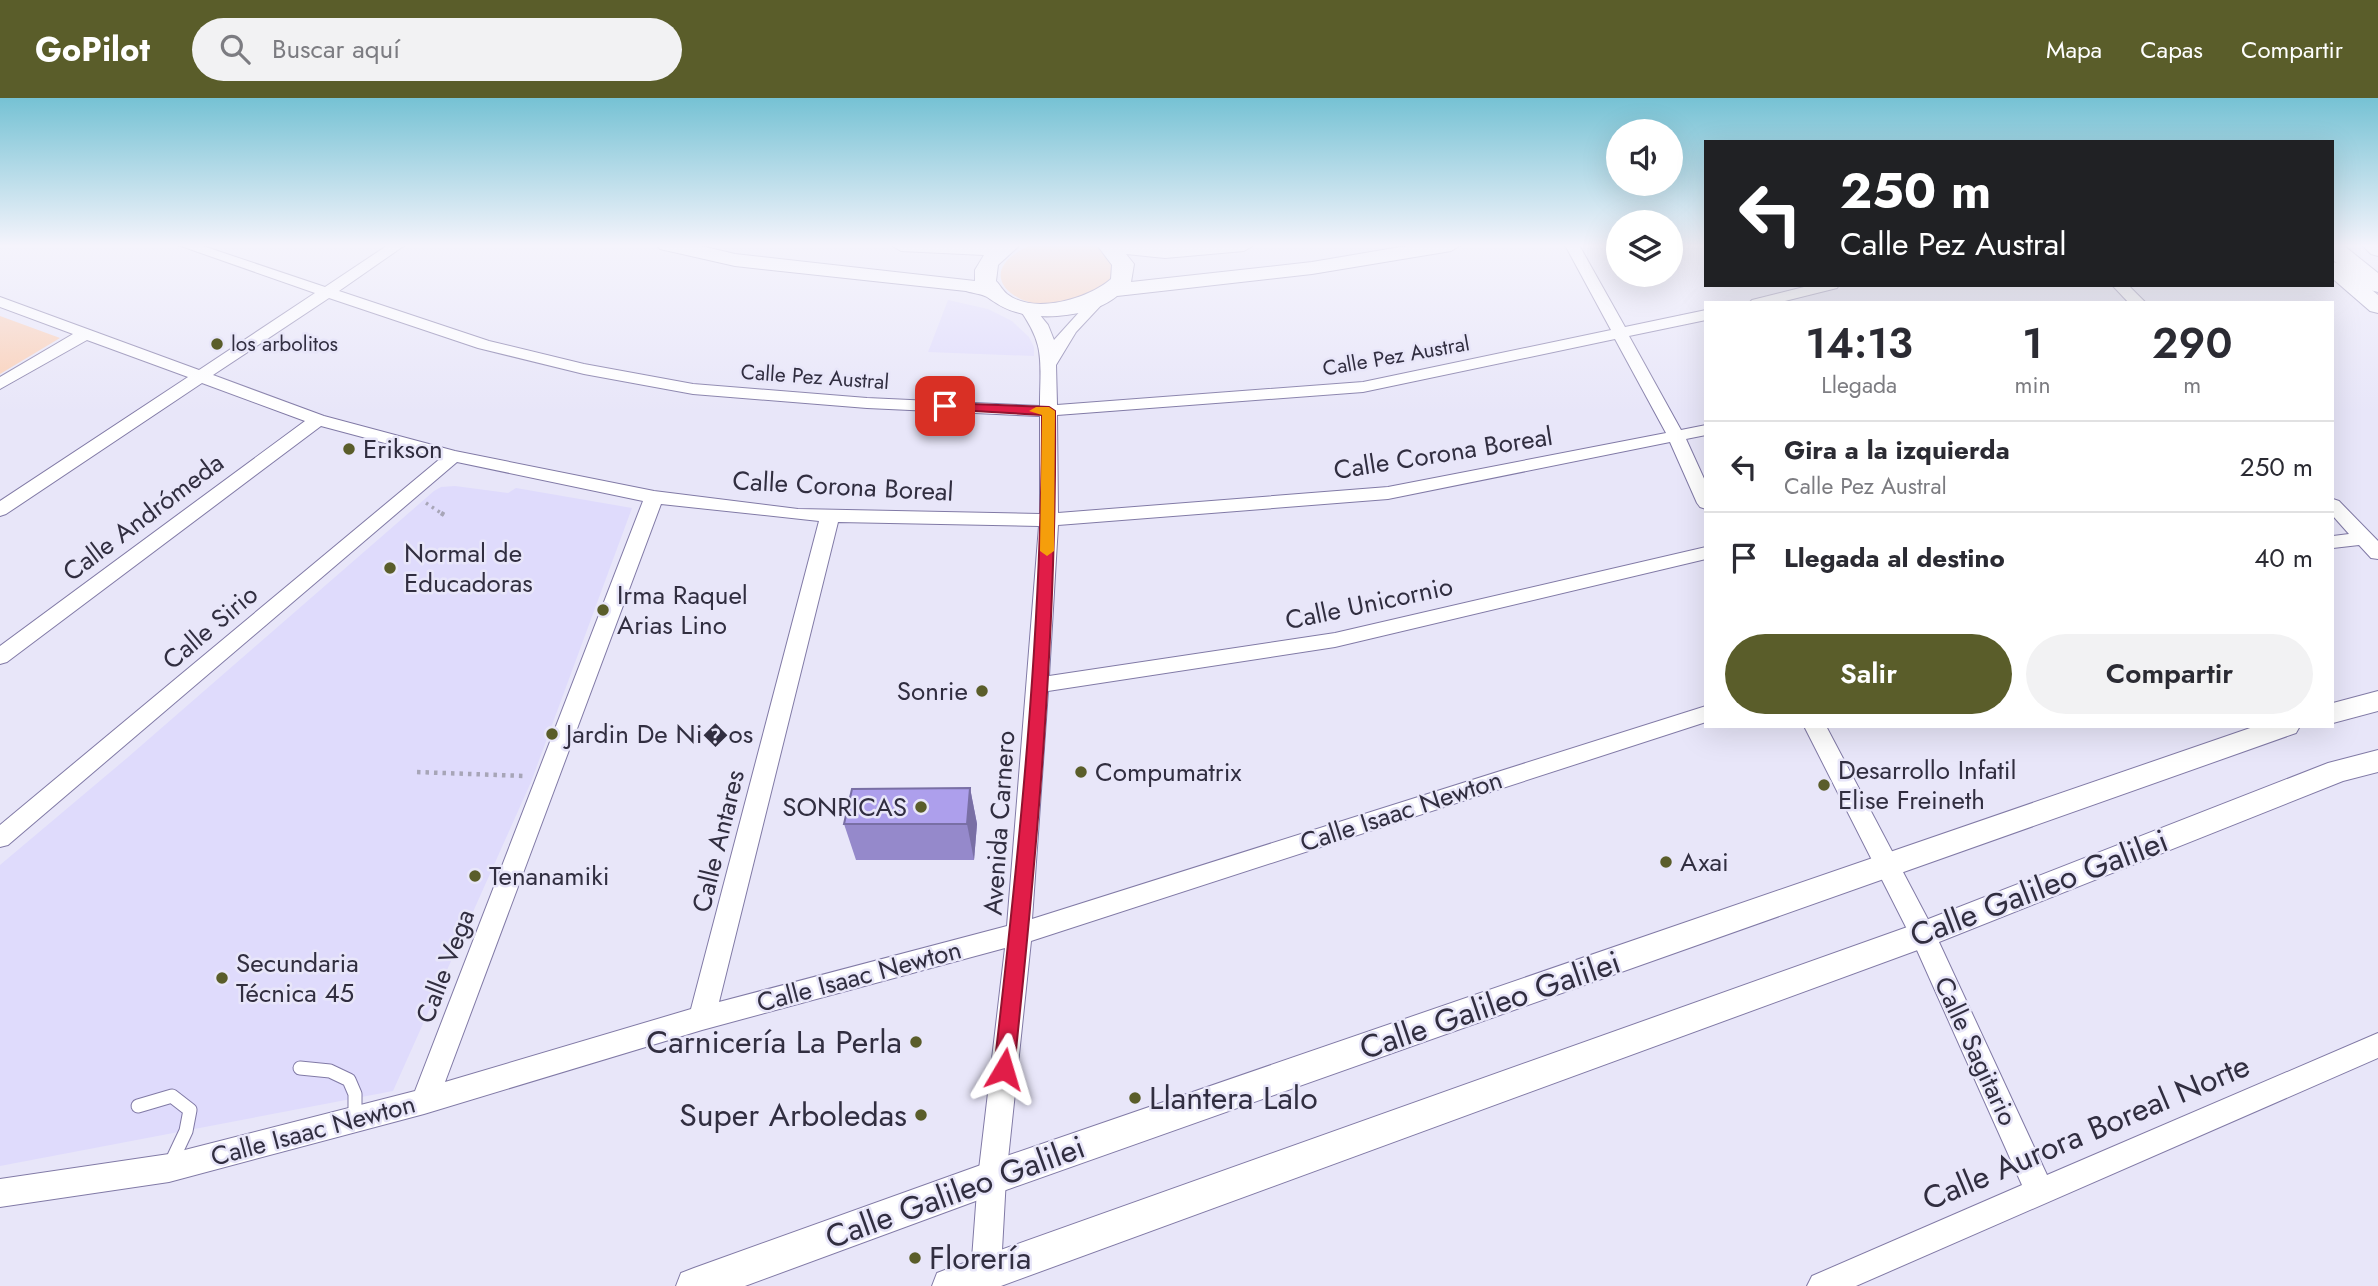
<!DOCTYPE html>
<html lang="es">
<head>
<meta charset="utf-8">
<style>
	:root { --surface:#fff; --page:#f2f2f3; --text:#2b2b33; --muted:#7c7c81; --line:#e1e1e2; --accent:#5a5d2a }
	body { margin:0; font-family:Jost,sans-serif; background:var(--page); color:var(--text); height:100vh; display:flex; flex-direction:column; font-size:26px; white-space:nowrap }
	* { box-sizing:border-box; margin:0 }
	p { font-size:23px; color:var(--muted) }
	.icon { flex:none; width:38px; height:38px; fill:none; stroke:currentColor; stroke-width:2; stroke-linecap:round; stroke-linejoin:round }
	.map { position:relative; flex:1; overflow:hidden }
	.panel { position:absolute; left:1704px; top:203px; width:630px; height:427px; display:flex; flex-direction:column; background:var(--surface); border-radius:0px; box-shadow:0 7px 28px #0002 }
	.panel>* { flex:none }
	.top-card { position:absolute; left:1704px; top:42px; width:630px; height:147px; border-radius:0px; box-shadow:0 7px 28px #0002; background:#202124; color:#fff; overflow:hidden }
	.tools { position:absolute; left:1606px; top:21px; display:grid; gap:14px }
	.tools a { display:grid; place-items:center; width:77px; height:77px; border-radius:50%; background:var(--surface); box-shadow:0 7px 28px #0002; font-size:35px }
	.pin { position:absolute; display:grid; place-items:center; width:60px; height:60px; color:#fff; margin:-30px; border-radius:14px; box-shadow:0 4px 10px #0006 }
	.me { position:absolute; width:77px; margin:-38px; rotate:7deg; stroke-linejoin:round; filter:drop-shadow(0 0 5px #0008) }
	.turn { display:flex; align-items:center; gap:24px; height:147px; padding:0 21px; font-size:32px }
	.turn .icon { width:91px; height:91px; stroke-width:2.5 }
	.turn b { display:block; font-size:49px; line-height:60px }
	.eta { display:flex; justify-content:space-evenly; align-items:center; height:119px; text-align:center }
	.eta b { font-size:42px; font-weight:600; line-height:49px }
	.action { display:flex; gap:14px; margin-top:auto; padding:14px 21px }
	.action a { flex:1; height:80px; border-radius:42px; background:var(--accent); color:#fff; font-size:28px; font-weight:600; line-height:80px; text-align:center }
	.action a+a { background:var(--page); color:var(--text) }
	ul { padding:0; list-style:none }
	li { display:flex; align-items:center; gap:21px; height:91px; padding:0 21px; border-top:2px solid var(--line) }
	li div { flex:1 }
	li b { display:block; font-size:26px }
	li em { font-style:normal }
	header { display:flex; align-items:center; gap:42px; box-sizing:border-box; height:98px; padding:0 35px; background:var(--accent); color:#fff }
	header strong { font-size:33px }
	nav { display:flex; gap:38px; margin-inline-start:auto; font-size:24px }
	.search { width:490px; height:63px; background:var(--page); display:flex; align-items:center; gap:18px; box-sizing:border-box; padding:0 24px; border-radius:38px; color:var(--muted); font-size:26px }
	.map>svg:first-child { display:block }
	.built { fill:#dfdbfc }
	.green { fill:#fbceb4 }
	.lines { fill:none; stroke-linecap:round; stroke-linejoin:round }
	.service-casing { stroke:#817aa6; stroke-width:15 }
	.minor-casing { stroke:#817aa6; stroke-width:2 }
	.tertiary-casing { stroke:#817aa6; stroke-width:2 }
	.secondary-casing { stroke:#817aa6; stroke-width:2 }
	.primary-casing { stroke:#817aa6; stroke-width:2 }
	.path-far1 { stroke:#a7a5b7; stroke-width:3.5; stroke-dasharray:2.5 4.5; stroke-linecap:butt }
	.path { stroke:#a7a5b7; stroke-width:4.5; stroke-dasharray:3.5 5; stroke-linecap:butt }
	.service { stroke:#fff; stroke-width:13 }
	.minor { fill:#fff; fill-rule:evenodd }
	.tertiary { fill:#fff; fill-rule:evenodd }
	.secondary { fill:#fff; fill-rule:evenodd }
	.primary { fill:#fff; fill-rule:evenodd }
	.wall { fill:#9589cb }
	.shaded-wall { fill:#796fa5 }
	.building { fill:#ad9fec; stroke:#796fa5; stroke-width:2 }
	.route { fill:#e11d48; stroke:#92132f; stroke-width:2 }
	.slow { fill:#f59e0b }
	.poi-dot { fill:#5a5d2a; stroke:#e8e6f9; stroke-width:2.5 }
	.labels { text-anchor:middle; stroke-width:5; stroke-linejoin:round; paint-order:stroke }
	.far-poi-label { font-size:21px; fill:#312e40; stroke:#e8e6f9; text-anchor:start }
	.far-street-label { font-size:21px; fill:#312e40; stroke:#e8e6f9 }
	.poi-label { font-size:26px; fill:#312e40; stroke:#e8e6f9; text-anchor:start }
	.street-label { font-size:26px; fill:#312e40; stroke:#e8e6f9 }
	.near-street-label { font-size:32px; fill:#312e40; stroke:#e8e6f9 }
	.near-poi-label { font-size:32px; fill:#312e40; stroke:#e8e6f9; text-anchor:end }
</style>
</head>
<body>
<header>
<strong>GoPilot</strong>
<div class="search"><svg class="icon" aria-label="search" viewBox="0 0 24 24"><circle cx="10" cy="10" r="6"/><path d="M15 15l6 6"/></svg>Buscar aquí</div>
<nav><a>Mapa</a><a>Capas</a><a>Compartir</a></nav>
</header>
<div class="map">
<svg width="2378" height="1188" viewBox="0 0 2378 1188">
	<rect width="100%" height="100%" fill="#e8e6f9"/>
	<g class="built">
		<polygon points="948,202 988,211 1012,223 1029,239 1034,249 1034,258 928,254"/>
		<polygon points="455,388 508,395 516,390 632,410 531,684 393,993 0,1068 0,767 127,660 434,393 441,389"/>
	</g>
	<g class="green">
		<path d="M 1031,147 L 1099,147 L 1123,180 C 1106,188 1074,206 1056,207 C 1011,210 971,173 1031,147 Z"/>
		<polygon points="0,218 60,240 0,276"/>
	</g>
	<g class="lines">
		<defs>
			<g id="service">
				<polyline points="300,970 330,973 349,982 355,996 355,1022"/>
				<polyline points="138,1008 172,998 190,1012 186,1033 170,1067"/>
			</g>
			<g id="minor">
				<path d="M 178,147 L 200,147 L 325,189 L 388,147 L 405,147 L 339,193 L 489,243 L 584,266 L 693,286 L 867,300 L 1040,308 C 1040,261 1046,248 1018,209 L 1021,206 L 1031,206 L 1048,227 L 1054,242 L 1092,200 L 1097,198 L 1105,203 L 1076,234 L 1056,267 L 1057,307 L 1363,284 L 1611,232 L 1565,147 L 1579,147 L 1625,229 L 1706,212 L 1706,222 L 1629,238 L 1681,332 L 1706,327 L 1706,337 L 1686,341 L 1706,385 L 1706,411 L 1700,409 L 1697,405 L 1670,344 L 1388,401 L 1058,427 L 1049,578 L 1335,535 L 1706,449 L 1706,461 L 1335,549 L 1048,593 L 1032,821 L 1706,608 L 1706,624 L 1031,843 L 1006,1080 L 1000,1188 L 970,1188 L 978,1080 L 1005,850 L 702,932 L 424,1016 L 169,1084 L 0,1109 L 0,1081 L 169,1056 L 415,993 L 643,403 L 457,364 L 8,747 L 0,749 L 0,727 L 441,360 L 321,328 L 7,564 L 0,566 L 0,548 L 305,323 L 202,285 L 6,416 L 0,418 L 0,403 L 188,279 L 87,242 L 0,291 L 0,279 L 73,236 L 0,209 L 0,199 L 199,272 L 315,195 ZM 329,200 L 478,250 L 584,276 L 693,296 L 867,310 L 1040,318 L 1040,416 L 798,411 L 654,393 L 455,353 L 324,318 L 213,277 ZM 1615,241 L 1666,335 L 1388,389 L 1058,415 L 1057,317 L 1363,294 ZM 661,406 L 819,423 L 691,911 L 445,984 ZM 838,424 L 1039,428 L 1007,828 L 719,904 Z"/>
				<polygon points="1812,187 1839,187 1837,190 1777,205 1749,205 1752,202"/>
				<polygon points="2112,187 2128,187 2146,205 2129,205"/>
				<polygon points="2333,401 2339,403 2378,443 2378,461 2371,460 2359,447 2333,450 2333,438 2349,436 2333,418"/>
				<polygon points="1804,628 1826,628 1932,829 2047,1077 2378,935 2378,960 1856,1188 1807,1188 1812,1178 2022,1087 1912,841"/>
			</g>
			<g id="tertiary">
				<polygon points="2378,593 2378,613 2333,625 2333,605"/>
				<polygon points="2256,628 2300,628 2296,635 992,1097 745,1188 676,1188 681,1175 694,1170 992,1063"/>
				<polygon points="2378,652 2378,674 2343,683 1934,846 1001,1188 932,1188 937,1175 950,1170 1913,827 2328,665"/>
			</g>
			<g id="secondary">
				<path d="M 657,147 L 697,147 L 735,156 L 975,183 L 975,172 L 984,157 L 901,153 L 891,147 L 1020,147 L 998,167 L 996,183 C 1000,187 1003,193 1007,196 C 1034,217 1088,201 1111,181 L 1112,167 L 1097,147 L 1254,147 L 1244,153 L 1165,160 L 1126,156 L 1134,166 L 1131,184 L 1312,164 L 1412,147 L 1461,147 L 1451,153 L 1312,176 L 1117,198 C 1093,218 1044,223 1016,214 C 1004,211 996,205 987,199 C 982,196 972,195 966,193 L 735,168 L 660,151 Z"/>
				<polygon points="2362,147 2378,147 2378,158 2371,156"/>
				<polygon points="2333,164 2340,166 2378,197 2378,215 2370,213 2333,181"/>
			</g>
			<polygon id="primary" points="2333,147 2343,147 2378,175 2378,194 2370,192 2333,162"/>
		</defs>
		<use href="#service" class="service-casing"/>
		<use href="#minor" class="minor-casing"/>
		<use href="#tertiary" class="tertiary-casing"/>
		<use href="#secondary" class="secondary-casing"/>
		<use href="#primary" class="primary-casing"/>
		<polyline class="path-far1" points="426,405 444,417"/>
		<g class="path">
			<polyline points="441,415 446,418"/>
			<polyline points="417,674 525,678"/>
		</g>
		<use href="#service" class="service"/>
		<use href="#minor" class="minor"/>
		<use href="#tertiary" class="tertiary"/>
		<use href="#secondary" class="secondary"/>
		<use href="#primary" class="primary"/>
	</g>
	<polygon class="wall" points="970,690 977,726 974,762 856,762 844,726"/>
	<polygon class="shaded-wall" points="970,690 977,726 974,762 967,726"/>
	<polygon class="building" points="970,690 967,726 844,726 852,691"/>
	<linearGradient id="sky" x2="0" y2="1"><stop stop-color="#76c2d4"/><stop offset="0.47" stop-color="#f5f4fc"/><stop offset="1" stop-color="#f5f4fc" stop-opacity="0"/></linearGradient>
	<rect width="2378" height="314" fill="url(#sky)"/>
	<path class="route" d="M 945,305 L 1049,309 L 1055,313 C 1057,533 1037,753 1014,971 L 1011,978 L 1004,981 L 997,978 L 994,971 C 1019,756 1042,534 1042,317 L 940,311 L 938,308 Z"/>
	<polygon class="slow" points="1049,309 1055,313 1054,453 1047,458 1040,453 1042,317 1029,313 1036,309"/>
	<g class="poi-dot">
		<circle cx="217" cy="246" r="7"/>
		<circle cx="349" cy="351" r="7"/>
		<circle cx="390" cy="470" r="7"/>
		<circle cx="603" cy="512" r="7"/>
		<circle cx="982" cy="593" r="7"/>
		<circle cx="552" cy="636" r="7"/>
		<circle cx="1081" cy="674" r="7"/>
		<circle cx="1824" cy="687" r="7"/>
		<circle cx="921" cy="709" r="7"/>
		<circle cx="1666" cy="764" r="7"/>
		<circle cx="475" cy="778" r="7"/>
		<circle cx="222" cy="880" r="7"/>
		<circle cx="916" cy="944" r="7"/>
		<circle cx="1135" cy="1000" r="7"/>
		<circle cx="921" cy="1017" r="7"/>
		<circle cx="915" cy="1160" r="7"/>
	</g>
	<g class="labels">
		<g class="far-poi-label">
			<text x="231" y="253">los arbolitos</text>
		</g>
		<g class="far-street-label">
			<text transform="translate(1396 258) rotate(-10)" y="7">Calle Pez Austral</text>
			<text transform="translate(815 279) rotate(4)" y="7">Calle Pez Austral</text>
		</g>
		<g class="poi-label">
			<text x="363" y="360">Erikson</text>
			<text x="404" y="464">Normal de<tspan x="404" dy="30">Educadoras</tspan></text>
			<text x="617" y="506">Irma Raquel<tspan x="617" dy="30">Arias Lino</tspan></text>
			<text x="968" y="602" text-anchor="end">Sonrie</text>
			<text x="566" y="645">Jardin De Ni�os</text>
			<text x="1838" y="681">Desarrollo Infatil<tspan x="1838" dy="30">Elise Freineth</tspan></text>
			<text x="1095" y="683">Compumatrix</text>
			<text x="907" y="718" text-anchor="end">SONRICAS</text>
			<text x="1680" y="773">Axai</text>
			<text x="489" y="787">Tenanamiki</text>
			<text x="236" y="874">Secundaria<tspan x="236" dy="30">Técnica 45</tspan></text>
		</g>
		<g class="street-label">
			<text transform="translate(1443 355) rotate(-9)" y="9">Calle Corona Boreal</text>
			<text transform="translate(843 388) rotate(3)" y="9">Calle Corona Boreal</text>
			<text transform="translate(143 419) rotate(-37)" y="9">Calle Andrómeda</text>
			<text transform="translate(1369 505) rotate(-12)" y="9">Calle Unicornio</text>
			<text transform="translate(210 529) rotate(-40)" y="9">Calle Sirio</text>
			<text transform="translate(1401 713) rotate(-18)" y="9">Calle Isaac Newton</text>
			<text transform="translate(999 725) rotate(-86)" y="9">Avenida Carnero</text>
			<text transform="translate(718 743) rotate(-76)" y="9">Calle Antares</text>
			<text transform="translate(445 868) rotate(-69)" y="9">Calle Vega</text>
			<text transform="translate(859 878) rotate(-15)" y="9">Calle Isaac Newton</text>
			<text transform="translate(1976 953) rotate(65)" y="9">Calle Sagitario</text>
			<text transform="translate(313 1032) rotate(-15)" y="9">Calle Isaac Newton</text>
		</g>
		<g class="near-street-label">
			<text transform="translate(2039 790) rotate(-21)" y="11">Calle Galileo Galilei</text>
			<text transform="translate(1490 907) rotate(-19)" y="11">Calle Galileo Galilei</text>
			<text transform="translate(2086 1034) rotate(-23)" y="11">Calle Aurora Boreal Norte</text>
			<text transform="translate(955 1094) rotate(-20)" y="11">Calle Galileo Galilei</text>
		</g>
		<g class="near-poi-label">
			<text x="902" y="955">Carnicería La Perla</text>
			<text x="1149" y="1011" text-anchor="start">Llantera Lalo</text>
			<text x="907" y="1028">Super Arboledas</text>
			<text x="929" y="1171" text-anchor="start">Florería</text>
		</g>
	</g>
</svg>
<div class="tools">
<a><svg class="icon" aria-label="sound" viewBox="0 0 24 24"><path d="M4 9h4l5-4v14l-5-4H4zM17 9q2 3 0 6"/></svg></a>
<a><svg class="icon" aria-label="layers" viewBox="0 0 24 24"><path d="M12 4l9 5-9 5-9-5zM3 14l9 5 9-5"/></svg></a>
</div>
<div class="pin" style="left:945px;top:308px;background:#d93025"><svg class="icon" aria-label="arrive" viewBox="0 0 24 24"><path d="M6 21V4h12l-3 4 3 4H6"/></svg></div>
<svg class="me" style="left:1004px;top:971px" viewBox="-20 -20 40 40"><path d="M0-17L14 15 0 8-14 15z" fill="#e11d48" stroke="#fff" stroke-width="4"/></svg>
<div class="top-card">
<div class="turn"><svg class="icon" aria-label="left" viewBox="0 0 24 24"><path d="M17 20v-9H6M10 6l-5 5 5 5"/></svg><div><b>250 m</b>Calle Pez Austral</div></div>
</div>
<section class="panel">
<div class="eta">
<div><b>14:13</b><p>Llegada</p></div>
<div><b>1</b><p>min</p></div>
<div><b>290</b><p>m</p></div>
</div>
<ul>
<li><svg class="icon" aria-label="left" viewBox="0 0 24 24"><path d="M17 20v-9H6M10 6l-5 5 5 5"/></svg><div><b>Gira a la izquierda</b><p>Calle Pez Austral</p></div><em>250 m</em></li>
<li><svg class="icon" aria-label="arrive" viewBox="0 0 24 24"><path d="M6 21V4h12l-3 4 3 4H6"/></svg><div><b>Llegada al destino</b></div><em>40 m</em></li>
</ul>
<div class="action"><a>Salir</a><a>Compartir</a></div>
</section>
</div>
</body>
</html>
